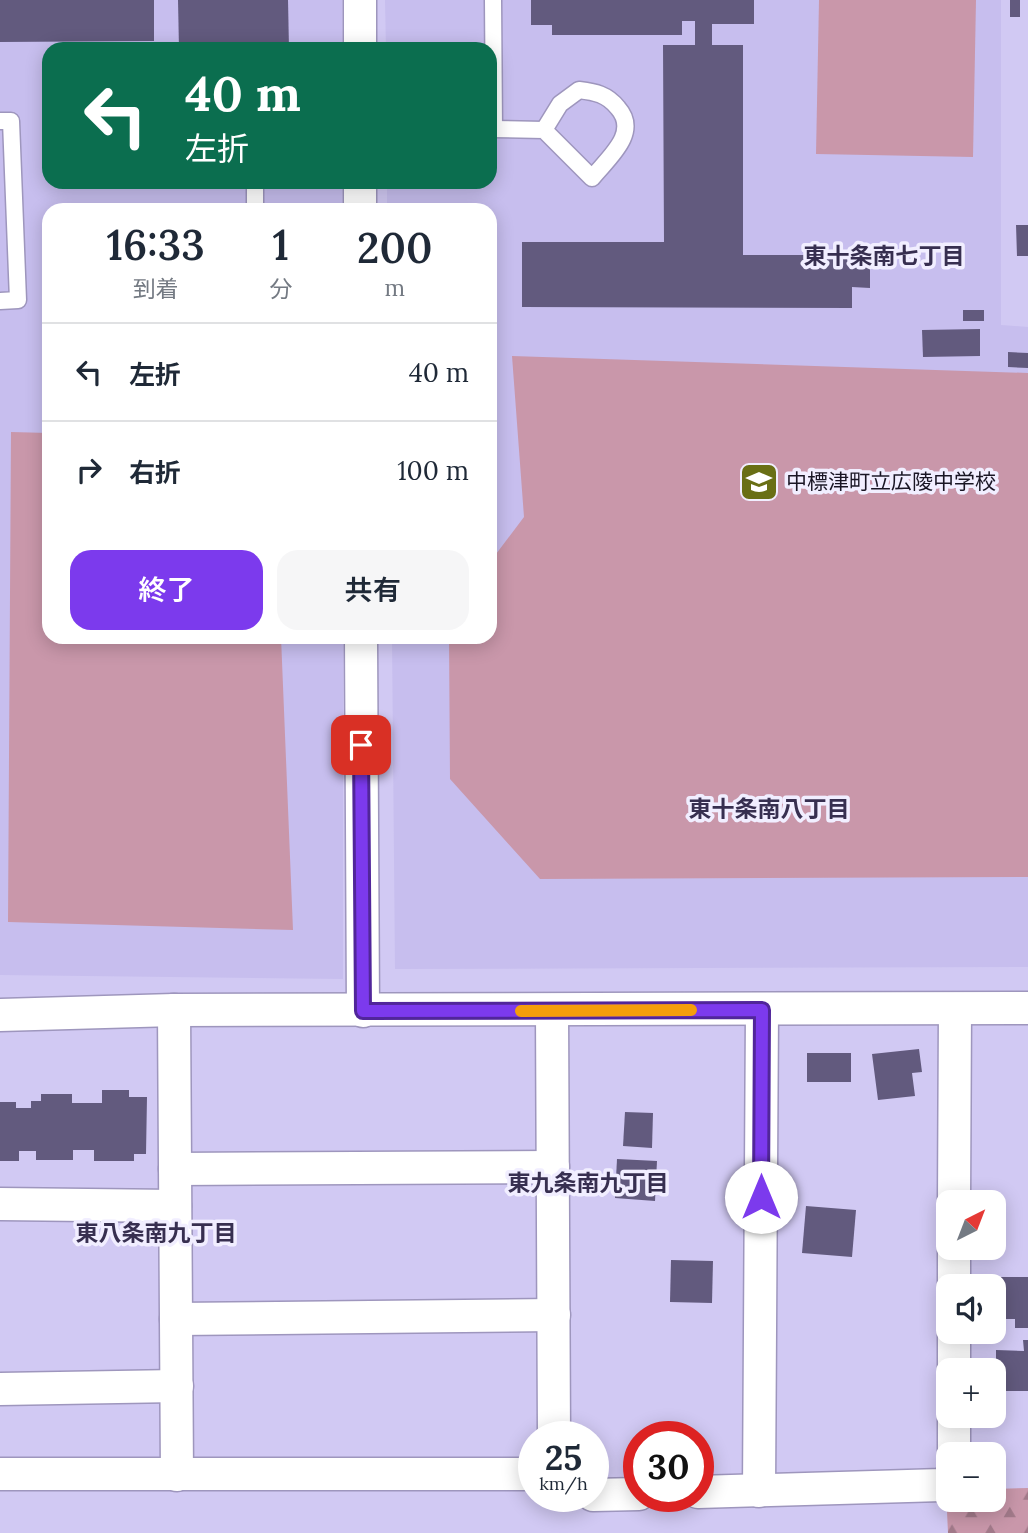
<!DOCTYPE html>
<html lang="ja">
<head>
<meta charset="utf-8">
<style>
	:root { --surface:#fff; --page:#f6f6f7; --text:#1f2937; --muted:#747a83; --line:#e0e1e3; --accent:#7c3aed }
	body { margin:0; font-family:Lora,"Noto Sans JP",serif; background:var(--page); color:var(--text); height:100vh; display:flex; flex-direction:column; font-size:26px; white-space:nowrap }
	* { box-sizing:border-box; margin:0 }
	p { font-size:23px; color:var(--muted) }
	.icon { flex:none; width:38px; height:38px; fill:none; stroke:currentColor; stroke-width:2; stroke-linecap:round; stroke-linejoin:round }
	.map { position:relative; flex:1; overflow:hidden }
	.details { position:absolute; left:42px; top:203px; width:455px; height:441px; display:flex; flex-direction:column; background:var(--surface); border-radius:21px; box-shadow:0 4px 18px #0003 }
	.details>* { flex:none }
	.banner { position:absolute; left:42px; top:42px; width:455px; height:147px; border-radius:21px; box-shadow:0 4px 18px #0003; background:#0b6e4f; color:#fff; overflow:hidden }
	.needle { width:46px; rotate:42deg }
	.controls { position:absolute; left:936px; top:1190px; display:grid; gap:14px }
	.controls a { display:grid; place-items:center; width:70px; height:70px; border-radius:14px; background:var(--surface); box-shadow:0 4px 18px #0003; font-size:35px }
	.speed { position:absolute; left:518px; top:1421px; display:flex; gap:14px; font-size:35px; font-weight:700; text-align:center }
	.speed>* { display:grid; place-content:center; width:91px; height:91px; border-radius:50%; background:var(--surface); box-shadow:0 4px 18px #0003; line-height:1 }
	.speed small { font-size:18px; font-weight:400 }
	.speed .limit { border:10px solid #d22; background:#fff; color:#111 }
	.pin { position:absolute; display:grid; place-items:center; width:60px; height:60px; color:#fff; margin:-30px; border-radius:14px; box-shadow:0 4px 10px #0006 }
	.me { position:absolute; width:77px; margin:-38px; rotate:0deg; stroke-linejoin:round; filter:drop-shadow(0 0 5px #0008) }
	.turn { display:flex; align-items:center; gap:24px; height:147px; padding:0 28px; font-size:32px }
	.turn .icon { width:91px; height:91px; stroke-width:2.5 }
	.turn b { display:block; font-size:49px; line-height:60px }
	.eta { display:flex; justify-content:space-evenly; align-items:center; height:119px; text-align:center }
	.eta b { font-size:42px; font-weight:600; line-height:49px }
	.primary-button { display:flex; gap:14px; margin-top:auto; padding:14px 28px }
	.primary-button a { flex:1; height:80px; border-radius:21px; background:var(--accent); color:#fff; font-size:28px; font-weight:600; line-height:80px; text-align:center }
	.primary-button a+a { background:var(--page); color:var(--text) }
	ul { padding:0; list-style:none }
	li { display:flex; align-items:center; gap:21px; height:98px; padding:0 28px; border-top:2px solid var(--line) }
	li div { flex:1 }
	li b { display:block; font-size:26px }
	li em { font-style:normal }
	.map>svg:first-child { display:block }
	.built { fill:#c7beee }
	.forest { fill:url(#forest-firs) }
	.garden { fill:#c997aa }
	.building { fill:#625a7e }
	.lines { fill:none; stroke-linecap:round; stroke-linejoin:round }
	.lane-casing { stroke:#9e96bd; stroke-width:19 }
	.street-casing { stroke:#9e96bd; stroke-width:35 }
	.lane { stroke:#fff; stroke-width:16 }
	.street { stroke:#fff; stroke-width:32 }
	.route-casing { stroke:#51269a; stroke-width:18 }
	.route { stroke:#7c3aed; stroke-width:12 }
	.slow { stroke:#f59e0b; stroke-width:12 }
	.labels { text-anchor:middle; stroke-width:7; stroke-linejoin:round; paint-order:stroke }
	.poi-label { font-size:21px; fill:#191524; stroke:#f1eeff; text-anchor:start }
	.neighbourhood-label { font-size:23px; font-weight:bold; fill:#372f50; stroke:#f1eeff }
</style>
</head>
<body>
<div class="map">
<svg width="1028" height="1533" viewBox="0 0 1028 1533">
	<defs>
		<pattern id="forest-firs" width="22" height="20" patternUnits="userSpaceOnUse" patternTransform="scale(1.75)"><rect width="22" height="20" fill="#c997aa"/><path d="M5 1l3.5 6h-7zM16 11l3.5 6h-7z" fill="#a27a8a"/></pattern>
	</defs>
	<rect width="100%" height="100%" fill="#d1c9f3"/>
	<g class="built">
		<polygon points="0,0 342,0 342,49 49,49 49,182 342,182 342,210 49,210 49,637 343,637 343,979 0,975"/>
		<polygon points="385,0 1001,0 1001,325 1028,327 1028,967 395,969 392,637 490,637 490,210 387,210 387,182 490,182 490,49 386,49"/>
	</g>
	<polygon class="forest" points="1028,1488 1028,1533 948,1533 946,1490 948,1490 948,1500 994,1500 994,1489"/>
	<g class="garden">
		<polygon points="819,0 976,0 973,157 816,154"/>
		<polygon points="512,356 1028,373 1028,877 540,879 450,779 449,637 490,637 490,562 524,517"/>
		<polygon points="11,432 49,433 49,637 281,637 293,930 8,922"/>
	</g>
	<g class="building">
		<polygon points="0,0 154,0 154,41 0,42"/>
		<polygon points="178,0 288,0 289,49 179,49"/>
		<polygon points="531,0 754,0 754,24 712,24 712,45 743,45 743,255 870,255 870,288 852,287 852,308 522,307 522,242 664,242 663,45 695,45 695,21 682,21 682,35 552,35 552,25 531,25"/>
		<rect x="1010" y="0" width="10" height="17"/>
		<polygon points="1016,225 1028,225 1028,256 1017,256"/>
		<rect x="963" y="310" width="21" height="11"/>
		<polygon points="980,329 980,356 923,357 922,330"/>
		<polygon points="1008,352 1028,353 1028,368 1008,367"/>
		<polygon points="919,1049 922,1072 912,1073 915,1096 878,1100 872,1054"/>
		<rect x="807" y="1053" width="44" height="29"/>
		<polygon points="102,1090 129,1090 129,1097 147,1097 146,1154 134,1154 134,1161 94,1161 94,1150 73,1150 73,1160 36,1160 36,1151 19,1151 19,1161 0,1161 0,1102 16,1102 16,1108 31,1108 31,1101 41,1101 41,1094 72,1094 72,1103 102,1103"/>
		<polygon points="625,1112 653,1113 652,1148 623,1146"/>
		<polygon points="617,1159 657,1161 655,1201 615,1198"/>
		<polygon points="806,1206 856,1210 852,1257 802,1253"/>
		<polygon points="671,1260 713,1261 712,1303 670,1302"/>
		<polygon points="1001,1277 1028,1277 1028,1328 1015,1328 1015,1319 1001,1319"/>
		<polygon points="1023,1340 1028,1340 1028,1391 996,1391 996,1350 1024,1351"/>
	</g>
	<g class="lines">
		<defs>
			<g id="lane">
				<polyline points="493,0 494,129"/>
				<polyline points="0,121 11,121 18,300 0,301"/>
				<path d="M 490,129 L 544,130 L 592,178 C 608,158 640,133 618,108 C 607,94 595,92 579,90 L 560,104 L 544,130"/>
				<polyline points="255,182 255,210"/>
			</g>
			<g id="street">
				<polyline points="360,49 360,0"/>
				<polyline points="360,210 360,182"/>
				<polyline points="361,637 363,1011"/>
				<polyline points="174,1010 177,1475"/>
				<polyline points="552,1011 554,1437"/>
				<polyline points="0,1015 174,1010 1028,1008"/>
				<polyline points="175,1169 553,1167"/>
				<polyline points="954,1202 955,1009"/>
				<polyline points="0,1204 175,1206"/>
				<polyline points="954,1286 954,1248"/>
				<polyline points="176,1319 554,1315"/>
				<polyline points="954,1370 954,1332"/>
				<polyline points="0,1389 177,1386"/>
				<polyline points="954,1454 954,1416"/>
				<polyline points="0,1474 534,1474"/>
				<polyline points="759,1491 762,1010"/>
				<polyline points="698,1492 942,1485 948,1480"/>
				<polyline points="593,1495 639,1494"/>
			</g>
		</defs>
		<use href="#lane" class="lane-casing"/>
		<use href="#street" class="street-casing"/>
		<use href="#lane" class="lane"/>
		<use href="#street" class="street"/>
	</g>
	<g class="lines">
		<defs>
			<polyline id="route" points="361,745 363,1011 762,1010 761,1197"/>
		</defs>
		<use href="#route" class="route-casing"/>
		<use href="#route" class="route"/>
		<polyline class="slow" points="521,1011 691,1010"/>
	</g>
	<defs>
		<symbol id="school-square" viewBox="-11 -11 22 22"><rect x="-9" y="-9" width="18" height="18" rx="4" fill="#696f15" stroke="#f1eeff"/><path d="M0-5L7-2L0 1L-7-2ZM-4 1L0 2.5L4 1V4Q0 6-4 4Z" fill="#fff"/></symbol>
	</defs>
	<g fill-rule="evenodd">
		<use href="#school-square" x="737" y="460" width="44" height="44"/>
	</g>
	<g class="labels">
		<g class="poi-label">
			<text x="786" y="489">中標津町立広陵中学校</text>
		</g>
		<g class="neighbourhood-label">
			<text x="884" y="264">東十条南七丁目</text>
			<text x="769" y="817">東十条南八丁目</text>
			<text x="588" y="1191">東九条南九丁目</text>
			<text x="156" y="1241">東八条南九丁目</text>
		</g>
	</g>
</svg>
<div class="controls">
<a><svg class="needle" viewBox="-14 -14 28 28"><path d="M0-13l5 13h-10z" fill="#e53935"/><path d="M0 13l5-13h-10z" fill="#747a83"/></svg></a>
<a><svg class="icon" aria-label="sound" viewBox="0 0 24 24"><path d="M4 9h4l5-4v14l-5-4H4zM17 9q2 3 0 6"/></svg></a>
<a>+</a>
<a>−</a>
</div>
<div class="speed"><div>25<small>km/h</small></div><div class="limit">30</div></div>
<div class="pin" style="left:361px;top:745px;background:#d93025"><svg class="icon" aria-label="arrive" viewBox="0 0 24 24"><path d="M6 21V4h12l-3 4 3 4H6"/></svg></div>
<svg class="me" style="left:761px;top:1197px" viewBox="-20 -20 40 40"><circle r="19" fill="#fff"/><path d="M0-13L10 11 0 6-10 11z" fill="#7c3aed"/></svg>
<div class="banner">
<div class="turn"><svg class="icon" aria-label="left" viewBox="0 0 24 24"><path d="M17 20v-9H6M10 6l-5 5 5 5"/></svg><div><b>40 m</b>左折</div></div>
</div>
<section class="details">
<div class="eta">
<div><b>16:33</b><p>到着</p></div>
<div><b>1</b><p>分</p></div>
<div><b>200</b><p>m</p></div>
</div>
<ul>
<li><svg class="icon" aria-label="left" viewBox="0 0 24 24"><path d="M17 20v-9H6M10 6l-5 5 5 5"/></svg><div><b>左折</b></div><em>40 m</em></li>
<li><svg class="icon" aria-label="right" viewBox="0 0 24 24"><path d="M7 20v-9h11M14 6l5 5-5 5"/></svg><div><b>右折</b></div><em>100 m</em></li>
</ul>
<div class="primary-button"><a>終了</a><a>共有</a></div>
</section>
</div>
</body>
</html>
